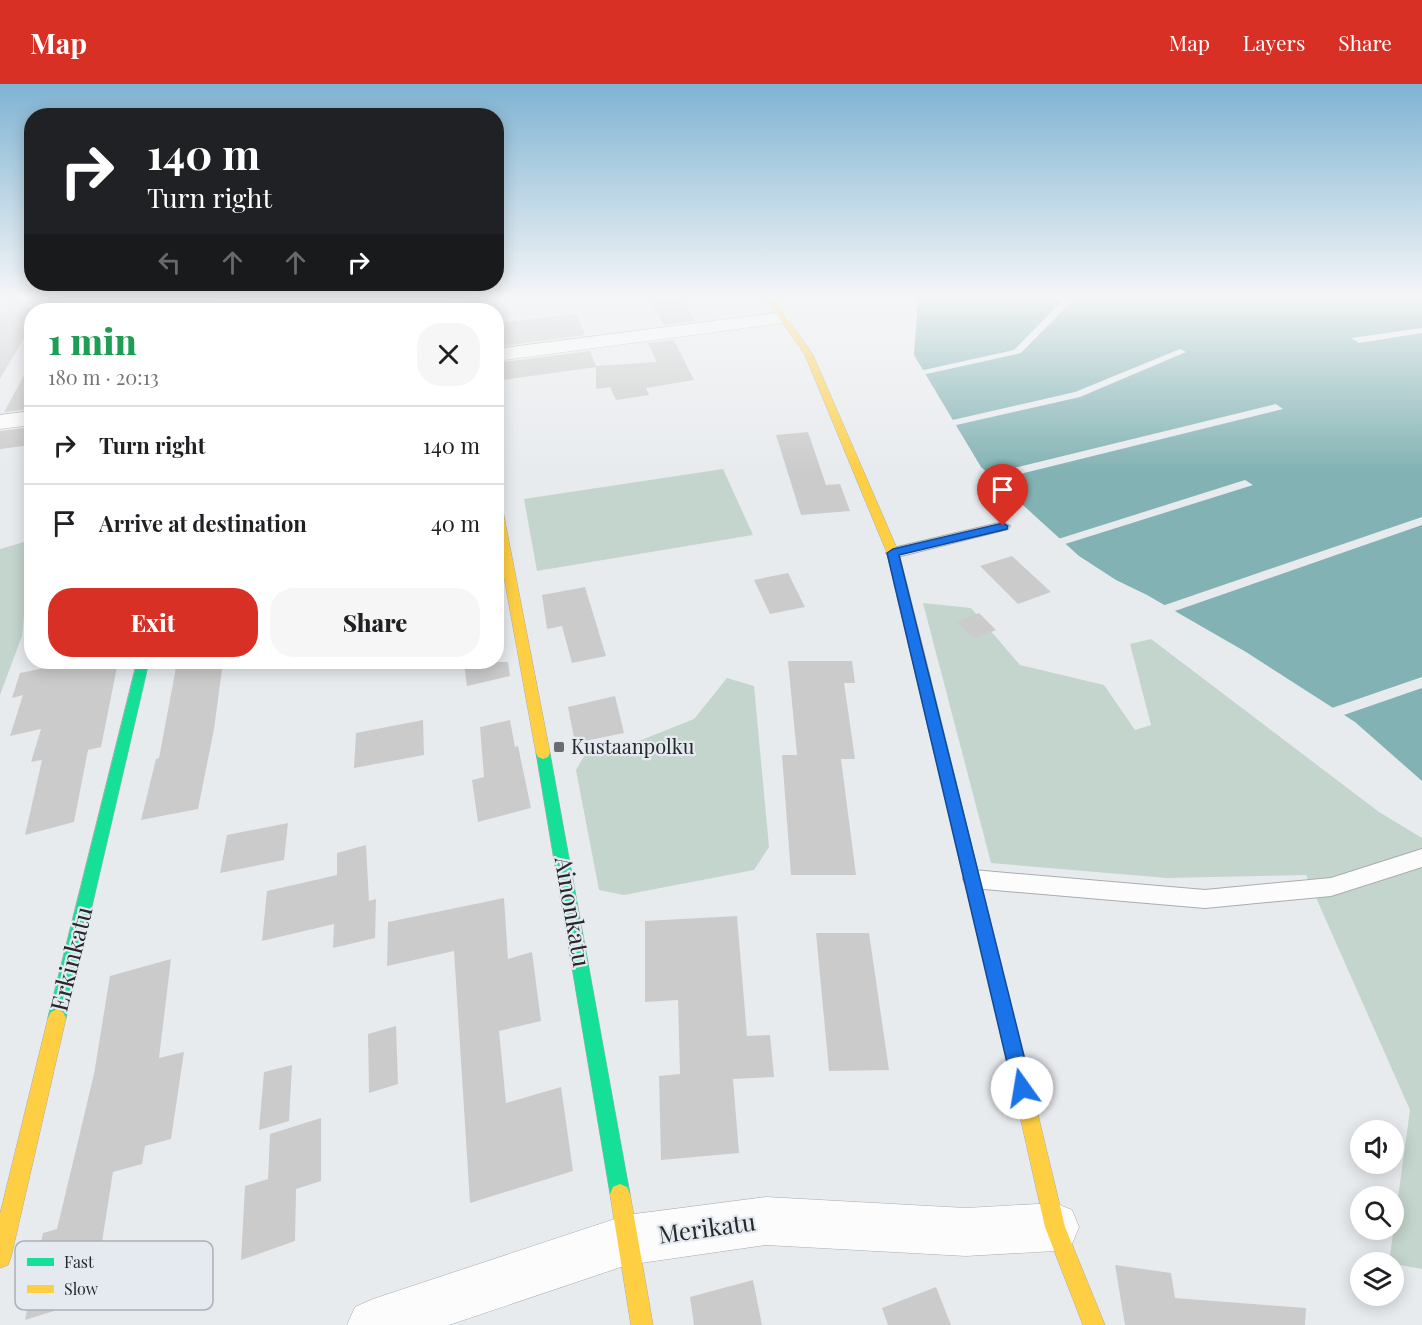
<!DOCTYPE html>
<html lang="en">
<head>
<meta charset="utf-8">
<style>
	:root { --surface:#fff; --page:#f6f6f6; --text:#202124; --muted:#757577; --line:#e0e0e0; --accent:#d93025 }
	body { margin:0; font-family:"Playfair Display",serif; background:var(--page); color:var(--text); height:100vh; display:flex; flex-direction:column; font-size:22px; white-space:nowrap }
	* { box-sizing:border-box; margin:0 }
	p { font-size:20px; color:var(--muted) }
	.icon { flex:none; width:33px; height:33px; fill:none; stroke:currentColor; stroke-width:2; stroke-linecap:round; stroke-linejoin:round }
	.map { position:relative; flex:1; overflow:hidden }
	.panel { position:absolute; left:24px; top:219px; width:480px; height:366px; display:flex; flex-direction:column; background:var(--surface); border-radius:24px; box-shadow:0 3px 15px #0003 }
	.panel>* { flex:none }
	.top-card { position:absolute; left:24px; top:24px; width:480px; height:183px; border-radius:24px; box-shadow:0 3px 15px #0003; background:#202124; color:#fff; overflow:hidden }
	.buttons { position:absolute; left:1350px; top:1036px; display:grid; gap:12px }
	.buttons a { display:grid; place-items:center; width:54px; height:54px; border-radius:50%; background:var(--surface); box-shadow:0 3px 15px #0003; font-size:30px }
	.pin { position:absolute; display:grid; place-items:center; width:51px; height:51px; color:#fff; margin:-62px -26px; border-radius:50% 50% 50% 0; rotate:-45deg; box-shadow:0 0 6px #0007 }
	.pin .icon { rotate:45deg }
	.me { position:absolute; width:66px; margin:-33px; rotate:347deg; stroke-linejoin:round; filter:drop-shadow(0 0 4px #0008) }
	.turn { display:flex; align-items:center; gap:21px; height:126px; padding:0 24px; font-size:27px }
	.turn .icon { width:78px; height:78px; stroke-width:2.5 }
	.turn b { display:block; font-size:42px; line-height:51px }
	.lanes { display:flex; align-items:center; height:57px; padding:0 24px; background:#0003; justify-content:center; gap:30px; direction:ltr }
	.lanes .off { opacity:.35 }
	.round { display:grid; place-items:center; flex:none; width:63px; height:63px; border-radius:24px; background:var(--page) }
	.headline { display:flex; align-items:center; justify-content:space-between; height:102px; padding:0 24px }
	h1 { font-size:36px; font-weight:800; line-height:45px; color:#1e9e55 }
	.cta { display:flex; gap:12px; margin-top:auto; padding:12px 24px }
	.cta a { flex:1; height:69px; border-radius:24px; background:var(--accent); color:#fff; font-size:24px; font-weight:800; line-height:69px; text-align:center }
	.cta a+a { background:var(--page); color:var(--text) }
	ul { padding:0; list-style:none }
	li { display:flex; align-items:center; gap:18px; height:78px; padding:0 24px; border-top:2px solid var(--line) }
	li div { flex:1 }
	li b { display:block; font-size:22px }
	li em { font-style:normal }
	header { display:flex; align-items:center; gap:36px; box-sizing:border-box; height:84px; padding:0 30px; background:var(--accent); color:#fff }
	header strong { font-size:28px }
	nav { display:flex; gap:33px; margin-inline-start:auto; font-size:21px }
	.map>svg:first-child { display:block }
	.green { fill:#c3d5cc }
	.water { fill:#82b2b3 }
	.pier { fill:#e8ebee }
	.building { fill:#cbcbcb }
	.lines { fill:none; stroke-linecap:round; stroke-linejoin:round }
	.lane-casing { stroke:#aaacaf; stroke-width:2 }
	.street-casing { stroke:#aaacaf; stroke-width:1 }
	.fast-casing { stroke:#aaacaf; stroke-width:1 }
	.slow-casing { stroke:#aaacaf; stroke-width:1 }
	.lane { fill:#fcfcfc; fill-rule:evenodd }
	.street { fill:#fcfcfc; fill-rule:evenodd }
	.fast { fill:#16e098; fill-rule:evenodd }
	.slow { fill:#ffcf43; fill-rule:evenodd }
	.route { fill:#1a73e8; stroke:#114b97; stroke-width:1.5 }
	.poi-dot { fill:#6a6c6f; stroke:#e5eaf1; stroke-width:2 }
	.labels { text-anchor:middle; stroke-width:4.5; stroke-linejoin:round; paint-order:stroke }
	.poi-label { font-size:20px; fill:#26282a; stroke:#e5eaf1; text-anchor:start }
	.near-street-label { font-size:24px; fill:#26282a; stroke:#e5eaf1 }
	.key { fill:#e5eaf1; stroke:#acb0b5; stroke-width:1.5 }
	.key-label { font-size:16px; fill:#26282a }
</style>
</head>
<body>
<header>
<strong>Map</strong>
<nav><a>Map</a><a>Layers</a><a>Share</a></nav>
</header>
<div class="map">
<svg width="1422" height="1241" viewBox="0 0 1422 1241">
	<rect width="100%" height="100%" fill="#e8ebee"/>
	<g class="green">
		<polygon points="723,385 753,451 537,487 524,415"/>
		<polygon points="31,456 31,498 26,511 22,552 0,611 0,465"/>
		<polygon points="923,519 971,524 1020,581 1104,601 1135,646 1151,641 1130,560 1151,555 1379,728 1422,754 1422,1185 1389,1179 1410,1026 1306,791 1167,794 991,779"/>
		<polygon points="727,594 754,602 769,763 754,786 624,811 599,806 576,686 590,662 639,657 694,635"/>
	</g>
	<polygon class="water" points="918,215 1422,215 1422,697 1355,638 1246,568 1147,511 1116,496 1079,472 981,383 914,271"/>
	<g class="pier">
		<polygon points="1064,215 1074,215 1021,269 922,291 919,287 1014,266"/>
		<polygon points="1422,244 1422,249 1359,259 1351,254"/>
		<polygon points="1180,265 1186,268 1080,313 952,342 948,337 1075,308"/>
		<polygon points="1276,320 1283,325 992,397 985,391"/>
		<polygon points="1245,396 1253,401 1062,461 1055,456"/>
		<polygon points="1422,433 1422,441 1172,528 1162,522"/>
		<polygon points="1422,593 1422,604 1341,632 1329,625"/>
	</g>
	<g class="building">
		<polygon points="15,215 42,215 32,226 32,240 0,295 0,229 6,228"/>
		<polygon points="649,215 683,215 695,237 664,241"/>
		<polygon points="577,230 585,251 496,263 496,239"/>
		<polygon points="674,256 694,296 646,304 649,311 616,316 610,303 596,305 596,283 496,297 496,279 590,267 596,282 657,278 648,259"/>
		<polygon points="32,277 32,325 4,328"/>
		<polygon points="32,343 32,361 0,365 0,347"/>
		<polygon points="808,348 826,401 840,400 850,427 801,431 776,351"/>
		<polygon points="1012,472 1051,508 1018,520 980,482"/>
		<polygon points="788,489 805,523 770,530 754,496"/>
		<polygon points="585,503 606,572 572,579 562,542 547,545 542,511"/>
		<polygon points="979,529 996,546 974,555 957,538"/>
		<polygon points="788,577 852,577 855,599 844,599 855,675 841,675 856,791 791,791 782,671 797,671"/>
		<polygon points="65,578 118,578 101,663 88,666 74,738 25,751 42,676 31,678 41,645 10,652 23,611 12,614 20,589 64,580"/>
		<polygon points="177,578 223,578 214,645 198,725 141,736 156,675 159,674"/>
		<polygon points="464,578 508,578 510,592 467,602"/>
		<polygon points="615,612 624,649 575,659 568,623"/>
		<polygon points="423,636 424,671 354,684 356,649"/>
		<polygon points="510,636 515,663 518,662 531,724 478,738 472,696 484,693 480,643"/>
		<polygon points="288,739 284,776 220,789 227,751"/>
		<polygon points="366,761 369,817 376,815 375,854 333,864 334,840 262,857 267,807 337,791 337,769"/>
		<polygon points="504,814 508,875 532,868 541,937 499,947 506,1019 561,1003 573,1087 470,1119 454,867 387,882 388,838"/>
		<polygon points="737,832 747,952 770,951 774,993 733,995 739,1069 661,1076 659,992 680,990 678,916 645,918 645,837"/>
		<polygon points="816,849 869,849 889,986 829,987"/>
		<polygon points="171,875 159,974 184,968 171,1055 145,1062 142,1080 113,1088 93,1215 25,1236 43,1149 57,1145 94,990 110,892"/>
		<polygon points="396,942 398,1000 369,1009 368,950"/>
		<polygon points="292,981 289,1037 259,1046 264,988"/>
		<polygon points="321,1034 321,1097 296,1105 295,1157 241,1176 245,1102 268,1095 270,1050"/>
		<polygon points="1115,1181 1171,1189 1175,1214 1306,1224 1305,1241 1125,1241"/>
		<polygon points="753,1196 762,1241 694,1241 690,1213"/>
		<polygon points="936,1203 951,1241 888,1241 882,1224"/>
	</g>
	<g class="lines">
		<defs>
			<g id="lane">
				<polygon points="1003,438 1010,442 1008,445 893,474 886,469 893,464"/>
				<polygon points="1422,765 1422,783 1331,812 1205,824 973,804 966,801 963,795 966,789 973,786 1205,806 1331,794"/>
			</g>
			<g id="street">
				<polygon points="219,215 237,215 234,226 216,226"/>
				<polygon points="450,215 468,215 470,226 452,226"/>
				<polygon points="783,228 792,234 790,238 496,277 496,265"/>
				<polygon points="32,327 32,341 0,345 0,331"/>
				<polygon points="766,1113 966,1124 1055,1119 1072,1126 1079,1143 1072,1160 1055,1167 966,1172 766,1161 627,1181 449,1241 347,1241 355,1223 373,1215 627,1131"/>
			</g>
			<g id="fast">
				<polygon points="137,578 149,578 66,934 63,940 57,943 51,940 48,934"/>
				<polygon points="922,583 929,588 1033,1010 1031,1017 1024,1019 1017,1017 1015,1010 915,588"/>
				<polygon points="543,663 548,665 550,669 630,1110 627,1117 620,1120 613,1117 610,1110 536,669 538,665"/>
			</g>
			<g id="slow">
				<polygon points="766,215 774,215 813,271 899,469 929,588 927,591 922,593 915,588 887,469 805,271"/>
				<polygon points="496,414 501,417 550,669 548,673 543,675 538,673 536,669 496,449"/>
				<polygon points="57,925 63,928 66,934 11,1173 8,1181 0,1184 0,1130 48,934 51,928"/>
				<polygon points="1024,1001 1031,1003 1033,1010 1065,1143 1105,1241 1083,1241 1045,1143 1015,1010 1017,1003"/>
				<polygon points="620,1100 627,1103 630,1110 653,1241 631,1241 610,1110 613,1103"/>
			</g>
		</defs>
		<use href="#lane" class="lane-casing"/>
		<use href="#street" class="street-casing"/>
		<use href="#fast" class="fast-casing"/>
		<use href="#slow" class="slow-casing"/>
		<use href="#lane" class="lane"/>
		<use href="#street" class="street"/>
		<use href="#fast" class="fast"/>
		<use href="#slow" class="slow"/>
	</g>
	<linearGradient id="sky" x2="0" y2="1"><stop stop-color="#7fb3d3"/><stop offset="0.55" stop-color="#f5f6f7"/><stop offset="1" stop-color="#f5f6f7" stop-opacity="0"/></linearGradient>
	<rect width="1422" height="388" fill="url(#sky)"/>
	<polygon class="route" points="1003,439 1008,442 1007,445 899,471 1032,1004 1029,1010 1022,1013 1015,1010 1013,1004 887,469 893,465"/>
	<rect class="poi-dot" x="553" y="657" width="12" height="12" rx="3"/>
	<g class="labels">
		<g class="poi-label">
			<text x="571" y="670">Kustaanpolku</text>
		</g>
		<g class="near-street-label">
			<text transform="translate(572 828) rotate(80)" y="8">Ainonkatu</text>
			<text transform="translate(72 875) rotate(-76)" y="8">Erkinkatu</text>
			<text transform="translate(707 1145) rotate(-8)" y="8">Merikatu</text>
		</g>
	</g>
	<rect x="15" y="1157" width="198" height="69" rx="9" class="key"/>
	<rect x="27" y="1174" width="27" height="8" fill="#16e098"/>
	<rect x="27" y="1201" width="27" height="8" fill="#ffcf43"/>
	<g class="key-label">
		<text x="64" y="1184">Fast</text>
		<text x="64" y="1211">Slow</text>
	</g>
</svg>
<div class="buttons">
<a><svg class="icon" aria-label="sound" viewBox="0 0 24 24"><path d="M4 9h4l5-4v14l-5-4H4zM17 9q2 3 0 6"/></svg></a>
<a><svg class="icon" aria-label="search" viewBox="0 0 24 24"><circle cx="10" cy="10" r="6"/><path d="M15 15l6 6"/></svg></a>
<a><svg class="icon" aria-label="layers" viewBox="0 0 24 24"><path d="M12 4l9 5-9 5-9-5zM3 14l9 5 9-5"/></svg></a>
</div>
<div class="pin" style="left:1003px;top:442px;background:#d93025"><svg class="icon" aria-label="arrive" viewBox="0 0 24 24"><path d="M6 21V4h12l-3 4 3 4H6"/></svg></div>
<svg class="me" style="left:1022px;top:1004px" viewBox="-20 -20 40 40"><circle r="19" fill="#fff"/><path d="M0-13L10 11 0 6-10 11z" fill="#1a73e8"/></svg>
<div class="top-card">
<div class="turn"><svg class="icon" aria-label="right" viewBox="0 0 24 24"><path d="M7 20v-9h11M14 6l5 5-5 5"/></svg><div><b>140 m</b>Turn right</div></div>
<div class="lanes"><svg class="icon off" aria-label="left" viewBox="0 0 24 24"><path d="M17 20v-9H6M10 6l-5 5 5 5"/></svg><svg class="icon off" aria-label="ahead" viewBox="0 0 24 24"><path d="M12 20V5M6 11l6-6 6 6"/></svg><svg class="icon off" aria-label="ahead" viewBox="0 0 24 24"><path d="M12 20V5M6 11l6-6 6 6"/></svg><svg class="icon" aria-label="right" viewBox="0 0 24 24"><path d="M7 20v-9h11M14 6l5 5-5 5"/></svg></div>
</div>
<section class="panel">
<div class="headline"><div><h1>1 min</h1><p>180 m · 20:13</p></div><a class="round"><svg class="icon" aria-label="close" viewBox="0 0 24 24"><path d="M6 6l12 12M18 6L6 18"/></svg></a></div>
<ul>
<li><svg class="icon" aria-label="right" viewBox="0 0 24 24"><path d="M7 20v-9h11M14 6l5 5-5 5"/></svg><div><b>Turn right</b></div><em>140 m</em></li>
<li><svg class="icon" aria-label="arrive" viewBox="0 0 24 24"><path d="M6 21V4h12l-3 4 3 4H6"/></svg><div><b>Arrive at destination</b></div><em>40 m</em></li>
</ul>
<div class="cta"><a>Exit</a><a>Share</a></div>
</section>
</div>
</body>
</html>
